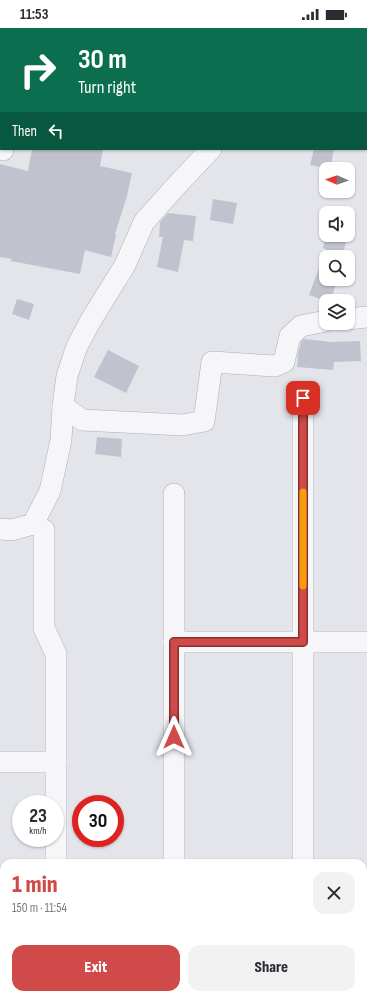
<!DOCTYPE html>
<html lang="en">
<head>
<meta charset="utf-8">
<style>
	:root { --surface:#fff; --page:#f2f2f3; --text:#2b2b33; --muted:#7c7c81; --accent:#cf4a49 }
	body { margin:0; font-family:"Sofia Sans Condensed",sans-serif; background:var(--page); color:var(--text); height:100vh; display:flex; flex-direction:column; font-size:15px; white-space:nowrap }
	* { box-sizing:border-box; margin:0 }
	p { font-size:13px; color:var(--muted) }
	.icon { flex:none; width:22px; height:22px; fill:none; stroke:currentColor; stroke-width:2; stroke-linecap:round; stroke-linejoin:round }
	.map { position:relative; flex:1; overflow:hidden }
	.sheet { position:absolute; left:0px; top:831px; width:367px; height:140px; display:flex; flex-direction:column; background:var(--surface); border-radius:12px 12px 0 0; box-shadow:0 1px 3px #0004 }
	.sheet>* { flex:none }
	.hud { position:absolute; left:0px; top:0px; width:367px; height:122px; box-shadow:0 1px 3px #0004; background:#0b6e4f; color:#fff; overflow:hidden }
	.needle { width:26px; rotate:272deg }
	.controls { position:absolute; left:319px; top:134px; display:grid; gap:8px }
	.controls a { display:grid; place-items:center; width:36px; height:36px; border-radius:8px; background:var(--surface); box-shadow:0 1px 3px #0004; font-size:20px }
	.speed { position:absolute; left:12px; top:767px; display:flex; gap:8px; font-size:20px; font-weight:700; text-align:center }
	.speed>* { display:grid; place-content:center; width:52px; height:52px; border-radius:50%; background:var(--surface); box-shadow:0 1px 3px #0004; line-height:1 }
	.speed small { font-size:10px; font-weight:400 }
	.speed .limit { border:6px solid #d22; background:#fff; color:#111 }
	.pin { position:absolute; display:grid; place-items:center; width:34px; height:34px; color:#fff; margin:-17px; border-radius:8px; box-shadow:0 2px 6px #0006 }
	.me { position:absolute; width:44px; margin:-22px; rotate:0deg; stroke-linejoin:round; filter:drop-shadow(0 0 3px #0008) }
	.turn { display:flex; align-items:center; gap:14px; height:84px; padding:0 12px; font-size:18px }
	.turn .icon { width:52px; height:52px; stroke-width:2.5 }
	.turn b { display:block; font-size:28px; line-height:34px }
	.then { display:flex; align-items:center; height:38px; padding:0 12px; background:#0003; gap:8px; font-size:15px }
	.round { display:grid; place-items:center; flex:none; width:42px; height:42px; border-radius:12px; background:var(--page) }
	.headline { display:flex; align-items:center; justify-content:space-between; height:68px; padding:0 12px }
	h1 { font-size:24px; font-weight:800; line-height:30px; color:var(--accent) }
	.primary-button { display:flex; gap:8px; margin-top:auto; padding:8px 12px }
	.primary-button a { flex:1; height:46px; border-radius:12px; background:var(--accent); color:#fff; font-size:16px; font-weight:800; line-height:46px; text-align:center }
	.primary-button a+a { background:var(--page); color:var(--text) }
	.status { display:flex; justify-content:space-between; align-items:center; height:28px; padding:0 20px; background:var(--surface); direction:ltr }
	.status svg { height:11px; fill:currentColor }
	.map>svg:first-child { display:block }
	.green { fill:#c6d5c4 }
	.building { fill:#c0c3ce }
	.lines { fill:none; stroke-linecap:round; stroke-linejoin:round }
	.service-casing { stroke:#acafb9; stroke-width:12 }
	.minor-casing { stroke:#acafb9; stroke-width:22 }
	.service { stroke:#f6f6f9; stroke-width:10 }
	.minor { stroke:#f6f6f9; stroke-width:21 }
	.route-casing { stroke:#87302f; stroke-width:10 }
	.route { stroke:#cf4a49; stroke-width:7 }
	.slow { stroke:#f59e0b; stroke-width:7 }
</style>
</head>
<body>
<div class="status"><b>11:53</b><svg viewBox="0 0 49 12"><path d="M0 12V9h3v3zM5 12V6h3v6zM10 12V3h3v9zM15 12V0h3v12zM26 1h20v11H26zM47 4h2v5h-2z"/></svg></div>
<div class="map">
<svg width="367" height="971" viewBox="0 0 367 971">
	<rect width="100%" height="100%" fill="#e3e5eb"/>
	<polygon class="green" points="154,967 334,967 325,971 164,970"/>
	<g class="building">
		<polygon points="32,121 103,121 100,138 132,145 127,168 115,206 116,207 111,229 85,222 80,246 11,233 12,231 0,229 0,136 28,143"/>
		<polygon points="314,121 334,121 330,141 310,137"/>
		<polygon points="213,171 237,175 233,196 210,192"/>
		<polygon points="168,185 196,188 193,213 184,212 178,244 157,239 163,209 159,209 160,194"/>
		<polygon points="326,207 348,207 342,229 326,229 326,251 338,251 330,273 326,273 309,267 326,221 323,220"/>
		<polygon points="17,271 34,276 29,292 12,286"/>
		<polygon points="304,311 332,314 360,313 361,333 334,334 333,342 297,339 298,326 301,314"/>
		<polygon points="108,322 139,338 126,365 94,349"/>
		<polygon points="97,409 122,411 121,429 95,426"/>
	</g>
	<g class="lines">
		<defs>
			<polyline id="service" points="293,967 296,971"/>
			<g id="minor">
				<polyline points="228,0 228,1"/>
				<polyline points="0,56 1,58"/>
				<polyline points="3,122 3,121"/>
				<polyline points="348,291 367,289"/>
				<polyline points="303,370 303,835"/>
				<polyline points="63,378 82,392 183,397 204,393 212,334 275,338 284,334 290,308 301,298 326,293"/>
				<polyline points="174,466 174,835"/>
				<polyline points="0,501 12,502 33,496 50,463 61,412 63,378 67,348 77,318 91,292 125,237 144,194 177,157 211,121"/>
				<polyline points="44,502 44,600 56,626 56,835"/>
				<polyline points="174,614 367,614"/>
				<polyline points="0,734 56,734"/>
				<polyline points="363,921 367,920"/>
				<polyline points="363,951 367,951"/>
				<polyline points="140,967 144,971"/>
				<polyline points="55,971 55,967"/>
				<polyline points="344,971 348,969 349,967"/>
			</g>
		</defs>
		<use href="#service" class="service-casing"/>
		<use href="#minor" class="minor-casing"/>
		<use href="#service" class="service"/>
		<use href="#minor" class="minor"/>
	</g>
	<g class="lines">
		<defs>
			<polyline id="route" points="174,709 174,614 303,614 303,370"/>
		</defs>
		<use href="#route" class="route-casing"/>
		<use href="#route" class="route"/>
		<polyline class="slow" points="303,464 303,558"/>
	</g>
</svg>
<div class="controls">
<a><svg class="needle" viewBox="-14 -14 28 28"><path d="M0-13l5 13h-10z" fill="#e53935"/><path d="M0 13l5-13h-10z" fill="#7c7c81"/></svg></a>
<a><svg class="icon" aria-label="sound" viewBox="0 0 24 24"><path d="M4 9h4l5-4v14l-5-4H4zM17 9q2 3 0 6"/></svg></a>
<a><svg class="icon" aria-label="search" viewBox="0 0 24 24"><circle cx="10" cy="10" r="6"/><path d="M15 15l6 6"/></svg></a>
<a><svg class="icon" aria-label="layers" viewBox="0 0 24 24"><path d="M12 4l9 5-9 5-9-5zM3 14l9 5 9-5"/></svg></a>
</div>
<div class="speed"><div>23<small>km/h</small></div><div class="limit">30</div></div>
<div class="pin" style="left:303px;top:370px;background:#d93025"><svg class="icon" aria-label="arrive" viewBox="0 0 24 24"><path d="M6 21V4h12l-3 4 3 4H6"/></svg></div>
<svg class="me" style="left:174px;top:709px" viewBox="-20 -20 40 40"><path d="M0-17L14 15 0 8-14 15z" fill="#cf4a49" stroke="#fff" stroke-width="4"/></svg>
<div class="hud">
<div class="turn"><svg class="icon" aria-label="right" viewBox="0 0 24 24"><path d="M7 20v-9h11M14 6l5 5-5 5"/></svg><div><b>30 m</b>Turn right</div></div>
<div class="then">Then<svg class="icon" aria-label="left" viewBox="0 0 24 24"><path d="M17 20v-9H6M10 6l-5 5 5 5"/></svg></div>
</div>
<section class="sheet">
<div class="headline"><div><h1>1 min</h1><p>150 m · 11:54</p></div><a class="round"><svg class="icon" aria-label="close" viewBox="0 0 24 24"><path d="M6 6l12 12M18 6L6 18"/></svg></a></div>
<div class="primary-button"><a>Exit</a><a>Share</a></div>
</section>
</div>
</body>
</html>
